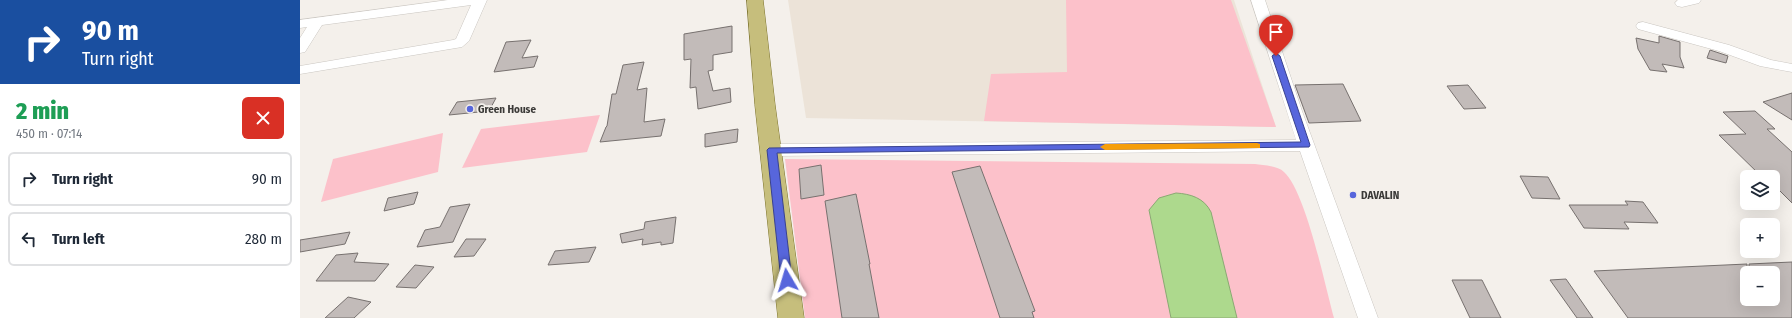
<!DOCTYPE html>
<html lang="en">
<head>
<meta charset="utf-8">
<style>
	:root { --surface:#fff; --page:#f6f6f7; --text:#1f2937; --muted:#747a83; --line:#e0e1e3 }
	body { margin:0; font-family:"Fira Sans Condensed",sans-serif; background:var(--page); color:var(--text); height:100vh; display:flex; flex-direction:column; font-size:15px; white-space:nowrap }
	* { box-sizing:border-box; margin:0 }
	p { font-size:13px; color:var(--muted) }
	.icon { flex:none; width:22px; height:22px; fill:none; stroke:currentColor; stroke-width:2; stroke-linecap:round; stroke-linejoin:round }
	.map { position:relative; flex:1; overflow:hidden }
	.sheet { display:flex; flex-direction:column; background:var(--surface); width:300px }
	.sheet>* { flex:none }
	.top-card { background:#1a4fa0; color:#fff; overflow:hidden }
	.buttons { position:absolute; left:1440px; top:170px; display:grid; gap:8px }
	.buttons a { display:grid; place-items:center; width:40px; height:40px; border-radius:6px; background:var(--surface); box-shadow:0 4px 16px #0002; font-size:20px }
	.pin { position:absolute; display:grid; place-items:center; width:34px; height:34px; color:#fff; margin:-41px -17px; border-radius:50% 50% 50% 0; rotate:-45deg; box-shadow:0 0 4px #0007 }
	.pin .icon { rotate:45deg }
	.me { position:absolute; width:44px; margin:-22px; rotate:353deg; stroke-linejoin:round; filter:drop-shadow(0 0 3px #0008) }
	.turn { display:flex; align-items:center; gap:14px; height:84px; padding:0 16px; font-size:18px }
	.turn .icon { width:52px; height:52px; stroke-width:2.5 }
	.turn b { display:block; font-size:28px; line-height:34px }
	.round { display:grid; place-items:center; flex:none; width:42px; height:42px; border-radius:6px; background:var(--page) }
	.overview { display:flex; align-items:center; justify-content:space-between; height:68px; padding:0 16px }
	h1 { font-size:24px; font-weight:800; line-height:30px; color:#1e9e55 }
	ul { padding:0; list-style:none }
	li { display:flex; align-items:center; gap:12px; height:54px; margin:0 8px 6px; padding:0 8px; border:2px solid var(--line); border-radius:6px }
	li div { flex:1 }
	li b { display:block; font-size:15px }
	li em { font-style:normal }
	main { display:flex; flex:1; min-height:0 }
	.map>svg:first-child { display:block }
	.built { fill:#ece3d8 }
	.green { fill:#fcc1ca }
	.water { fill:#add98d; stroke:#8aa973 }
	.building { fill:#c2bbb9; stroke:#77716f }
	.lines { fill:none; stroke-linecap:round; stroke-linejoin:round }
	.minor-casing { stroke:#cac6c1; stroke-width:1 }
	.major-casing { stroke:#7c732b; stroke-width:1 }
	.minor { fill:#fff; fill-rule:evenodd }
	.major { fill:#c6be7c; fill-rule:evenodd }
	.route { fill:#5766dc; stroke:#39428f }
	.slow { fill:#f59e0b }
	.poi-dot { fill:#5766dc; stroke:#f4f0eb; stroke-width:1.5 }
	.labels { text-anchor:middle; stroke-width:3.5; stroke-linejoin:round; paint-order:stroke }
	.poi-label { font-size:11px; font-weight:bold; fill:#3a3937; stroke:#f4f0eb; text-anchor:start }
</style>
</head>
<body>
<main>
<section class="sheet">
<div class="top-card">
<div class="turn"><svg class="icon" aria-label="right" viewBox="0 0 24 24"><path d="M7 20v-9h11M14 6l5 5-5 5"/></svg><div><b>90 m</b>Turn right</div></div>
</div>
<div class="overview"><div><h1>2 min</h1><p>450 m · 07:14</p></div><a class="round" style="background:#d93025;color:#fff"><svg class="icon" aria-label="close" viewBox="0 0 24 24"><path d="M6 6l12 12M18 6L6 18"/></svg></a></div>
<ul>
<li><svg class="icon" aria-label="right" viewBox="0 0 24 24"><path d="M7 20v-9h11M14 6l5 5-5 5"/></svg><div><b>Turn right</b></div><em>90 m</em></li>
<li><svg class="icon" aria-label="left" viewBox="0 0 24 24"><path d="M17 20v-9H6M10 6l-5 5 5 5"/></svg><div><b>Turn left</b></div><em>280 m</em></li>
</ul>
</section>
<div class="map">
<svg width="1492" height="318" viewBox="0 0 1492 318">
	<rect width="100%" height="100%" fill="#f4f0eb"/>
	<polygon class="built" points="488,0 934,0 976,127 506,118"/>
	<g class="green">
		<polygon points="766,0 931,0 976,127 684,121 691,74 767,72"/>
		<polygon points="300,115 287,152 162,168 181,129"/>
		<polygon points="143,133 138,172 21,202 33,159"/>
		<path d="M 485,159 L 955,164 C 963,165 978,166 984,172 C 1006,192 1025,286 1034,318 L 505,318 Z"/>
	</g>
	<path class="water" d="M 876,193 C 891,194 904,198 911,212 L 937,318 L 871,318 L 849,210 L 859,198 Z"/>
	<g class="building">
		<polygon points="432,26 432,52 413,55 413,70 408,71 413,91 430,88 431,102 398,109 396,87 390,88 391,59 384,60 384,34"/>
		<polygon points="1359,36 1380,42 1380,57 1384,68 1362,64 1367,72 1350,70 1338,49 1336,38 1359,43"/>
		<polygon points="231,40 222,58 238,56 234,67 194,72 206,42"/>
		<polygon points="1410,50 1428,56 1426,63 1407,58"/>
		<polygon points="344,62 337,90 347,88 344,122 365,119 361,136 300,142 306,127 307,126 312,94 316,94 323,65"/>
		<polygon points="1043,84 1061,121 1009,123 995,85"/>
		<polygon points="1168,85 1186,108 1164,109 1147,86"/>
		<polygon points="1492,93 1492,120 1463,102"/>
		<polygon points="196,98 189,111 149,115 157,102"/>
		<polygon points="1455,111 1475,129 1467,129 1492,152 1492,203 1473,184 1473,177 1462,177 1419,135 1446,134 1423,112"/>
		<polygon points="438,129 437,142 405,147 405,134"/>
		<polygon points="521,165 524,195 501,199 499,169"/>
		<polygon points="680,166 735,311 732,312 734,318 700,318 652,172"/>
		<polygon points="1220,176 1248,177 1260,199 1232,198"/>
		<polygon points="118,192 114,204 84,211 88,198"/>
		<polygon points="556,194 570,264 569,264 579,318 542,318 525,201"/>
		<polygon points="1325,201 1343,202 1358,223 1324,222 1329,229 1284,228 1269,205 1328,205"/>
		<polygon points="170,204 153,242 117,247 125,230 140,227 150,207"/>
		<polygon points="376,217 373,243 361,245 361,242 342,245 343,239 322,243 320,234 344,229 345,222"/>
		<polygon points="50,232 45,244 0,252 0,240"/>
		<polygon points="166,239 186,239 174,256 154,257"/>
		<polygon points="296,247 289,262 248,265 255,251"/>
		<polygon points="58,253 54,262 89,264 75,281 16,281 36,255"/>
		<polygon points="1492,262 1492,318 1328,318 1294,271 1447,264 1447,299 1473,299 1473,273 1449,273 1449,264"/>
		<polygon points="115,265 134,267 116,288 96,287"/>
		<polygon points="1266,279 1293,318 1277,318 1250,280"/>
		<polygon points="1152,280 1182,280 1201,318 1170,318"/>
		<polygon points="48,297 71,302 54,318 25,318"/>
	</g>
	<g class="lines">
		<defs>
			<g id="minor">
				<polygon points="148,0 187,0 169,41 162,47 0,74 0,66 153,40 156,39 171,5 22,25 5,52 0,53 0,38 7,27 0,28 0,20"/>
				<polygon points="951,0 965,0 1002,111 1078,318 1058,318 1000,151 472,156 466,154 464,150 466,146 472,144 996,140"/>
				<polygon points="1378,0 1401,0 1399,3 1382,7 1377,6 1375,3"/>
				<polygon points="1343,22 1429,45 1471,60 1492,64 1492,72 1460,66 1419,51 1338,29 1336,26 1338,23"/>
			</g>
			<polygon id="major" points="447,0 463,0 475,105 504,318 478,318 455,105"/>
		</defs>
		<use href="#minor" class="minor-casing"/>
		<use href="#major" class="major-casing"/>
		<use href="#minor" class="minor"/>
		<use href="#major" class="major"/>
	</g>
	<polygon class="route" points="976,53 980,56 1010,145 1009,147 477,153 492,280 487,284 481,280 467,150 469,148 1001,142 972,56"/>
	<polygon class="slow" points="957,143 960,144 960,148 805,150 800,147 805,144"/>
	<g class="poi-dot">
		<circle cx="170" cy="109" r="4"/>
		<circle cx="1053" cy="195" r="4"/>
	</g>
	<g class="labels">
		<g class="poi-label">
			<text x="178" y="113">Green House</text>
			<text x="1061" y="199">DAVALIN</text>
		</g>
	</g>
</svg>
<div class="buttons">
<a><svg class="icon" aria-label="layers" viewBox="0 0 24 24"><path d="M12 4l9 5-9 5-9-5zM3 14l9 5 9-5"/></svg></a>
<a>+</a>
<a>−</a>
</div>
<div class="pin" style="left:976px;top:56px;background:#d93025"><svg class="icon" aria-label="arrive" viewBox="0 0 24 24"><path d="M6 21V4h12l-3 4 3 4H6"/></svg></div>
<svg class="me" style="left:487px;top:280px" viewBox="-20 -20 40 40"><path d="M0-17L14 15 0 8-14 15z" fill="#5766dc" stroke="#fff" stroke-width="4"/></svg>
</div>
</main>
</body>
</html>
